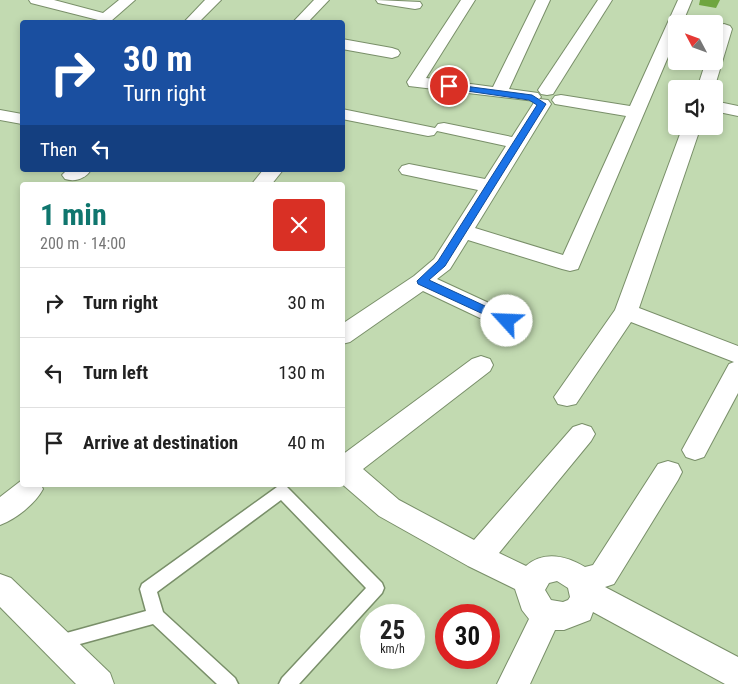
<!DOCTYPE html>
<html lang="en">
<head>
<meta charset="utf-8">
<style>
	:root { --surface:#fff; --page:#f6f6f6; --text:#222; --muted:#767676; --line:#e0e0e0; --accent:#0f766e }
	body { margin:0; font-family:"Roboto Condensed",sans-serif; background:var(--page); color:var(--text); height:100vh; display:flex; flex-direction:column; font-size:19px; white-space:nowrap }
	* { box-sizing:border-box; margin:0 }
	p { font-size:16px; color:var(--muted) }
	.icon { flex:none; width:28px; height:28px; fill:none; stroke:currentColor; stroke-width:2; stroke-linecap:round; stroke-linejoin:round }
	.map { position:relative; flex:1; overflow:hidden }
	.side { position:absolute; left:20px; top:182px; width:325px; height:305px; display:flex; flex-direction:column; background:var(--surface); border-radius:5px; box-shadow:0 2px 8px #0003 }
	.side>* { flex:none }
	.guide { position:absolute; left:20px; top:20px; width:325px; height:152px; border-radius:5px; box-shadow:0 2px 8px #0003; background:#1a4fa0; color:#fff; overflow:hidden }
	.needle { width:32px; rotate:311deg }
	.buttons { position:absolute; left:668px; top:15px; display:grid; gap:10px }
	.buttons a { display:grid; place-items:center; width:55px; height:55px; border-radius:5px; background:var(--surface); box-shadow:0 2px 8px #0003; font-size:25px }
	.speed { position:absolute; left:360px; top:604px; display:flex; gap:10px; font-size:25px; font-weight:700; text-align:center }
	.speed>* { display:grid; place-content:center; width:65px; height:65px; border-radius:50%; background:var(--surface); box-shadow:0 2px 8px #0003; line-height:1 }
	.speed small { font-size:12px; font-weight:400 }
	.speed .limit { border:8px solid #d22; background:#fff; color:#111 }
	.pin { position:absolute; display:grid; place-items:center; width:42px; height:42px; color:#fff; margin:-21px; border:2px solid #fff; border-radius:50%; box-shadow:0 1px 5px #0007 }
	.me { position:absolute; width:55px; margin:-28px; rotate:295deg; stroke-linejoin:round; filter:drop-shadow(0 0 4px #0008) }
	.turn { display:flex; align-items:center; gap:18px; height:105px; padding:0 20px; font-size:22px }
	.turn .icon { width:65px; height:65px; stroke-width:2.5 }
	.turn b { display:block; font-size:35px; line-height:42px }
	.then { display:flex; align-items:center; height:48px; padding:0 20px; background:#0003; gap:10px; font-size:19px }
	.round { display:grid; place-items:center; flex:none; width:52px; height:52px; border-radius:5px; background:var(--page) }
	.head { display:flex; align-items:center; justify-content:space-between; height:85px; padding:0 20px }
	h1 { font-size:30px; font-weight:700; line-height:38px; color:var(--accent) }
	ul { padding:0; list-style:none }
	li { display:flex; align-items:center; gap:15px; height:70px; padding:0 20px; border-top:1px solid var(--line) }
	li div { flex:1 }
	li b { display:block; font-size:19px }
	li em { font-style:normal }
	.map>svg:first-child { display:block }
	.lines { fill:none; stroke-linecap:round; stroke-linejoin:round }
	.lane-casing { stroke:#798f69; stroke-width:3 }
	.street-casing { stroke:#798f69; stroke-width:2 }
	.lane { fill:#fff; fill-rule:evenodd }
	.street { fill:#fff; fill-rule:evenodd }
	.wall { fill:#6fa53f }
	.route { fill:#1a73e8; stroke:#114b97 }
</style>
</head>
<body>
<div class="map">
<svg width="738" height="684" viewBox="0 0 738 684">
	<rect width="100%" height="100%" fill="#c2dab1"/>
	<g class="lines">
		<defs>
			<polygon id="lane" points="282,485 287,487 382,583 384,588 382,593 299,684 279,684 282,678 366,588 281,500 157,592 163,612 235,678 238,684 217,684 153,624 58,650 52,647 50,642 52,637 146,611 140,589 142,584 277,487"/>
			<g id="street">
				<polygon points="29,0 54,0 103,13 119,0 135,0 111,21 106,22 31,3"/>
				<polygon points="205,0 221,0 199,22 184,22"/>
				<polygon points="314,0 329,0 308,22 293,22"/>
				<polygon points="376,0 420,2 422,5 420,8 415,9 383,4 378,3"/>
				<polygon points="461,0 475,0 426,78 493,87 536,0 550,0 509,89 538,93 541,97 539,99 548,100 551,104 475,228 563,255 626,116 561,105 555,104 552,100 555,96 561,95 630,106 678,0 692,0 682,24 676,24 676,38 578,269 570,271 562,269 468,240 450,269 437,279 515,315 519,321 515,327 507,329 499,327 423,291 350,342 342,344 342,324 414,276 434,259 478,190 402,174 399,170 402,166 409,164 485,179 506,146 437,131 434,135 428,136 342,119 342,109 435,128 438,124 444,123 512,137 535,101 409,86 407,82"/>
				<polygon points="598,0 612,0 553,94 547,95 541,94 538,90"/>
				<path d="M 724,24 L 730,26 L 732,29 L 714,89 L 697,89 L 706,61 L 714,61 C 714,49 712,36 718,26 Z"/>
				<polygon points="342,39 392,48 398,50 400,53 398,56 392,58 342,49"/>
				<polygon points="714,101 738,106 738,116 714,111"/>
				<polygon points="0,110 22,114 22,124 0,120"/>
				<polygon points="683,126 701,126 639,308 738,346 738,393 704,457 695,460 686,457 682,450 729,364 734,362 631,322 576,404 567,406 558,404 554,397 615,310"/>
				<path d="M 67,170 L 91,170 C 85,179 75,182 65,179 L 62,175 Z"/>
				<polygon points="263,170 283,170 271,185 251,185"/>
				<path d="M 481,356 L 490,359 L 493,365 L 490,371 L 363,469 L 399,500 L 474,540 L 573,427 L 582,424 L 591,427 L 595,434 L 591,441 L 499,553 L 526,566 C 544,550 567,556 585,567 L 593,565 L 658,464 L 668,461 L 678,464 L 682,472 L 678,480 L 614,584 L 605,587 L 738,657 L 738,684 L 725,684 L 593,612 L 590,620 L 564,630 L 555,630 L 530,684 L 497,684 L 529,619 L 522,610 L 515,589 L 468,566 L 379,516 L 342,484 L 342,455 L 472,359 ZM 557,581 L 568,588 L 570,597 L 568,600 L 563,602 L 551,600 L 545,590 L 549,583 Z"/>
				<path d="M 22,480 L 22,485 L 41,485 L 43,489 C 35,504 16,519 0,525 L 0,497 Z"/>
				<polygon points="0,574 11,578 110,673 114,684 76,684 0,607"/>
			</g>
		</defs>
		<use href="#lane" class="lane-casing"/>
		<use href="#street" class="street-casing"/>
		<use href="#lane" class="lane"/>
		<use href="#street" class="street"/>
	</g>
	<polygon class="wall" points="700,0 720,0 716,8 699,5"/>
	<polygon class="route" points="449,84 532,95 546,104 445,266 429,280 511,318 513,321 507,325 418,284 417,281 438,261 537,105 529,100 446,88 445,86"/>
</svg>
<div class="buttons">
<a><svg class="needle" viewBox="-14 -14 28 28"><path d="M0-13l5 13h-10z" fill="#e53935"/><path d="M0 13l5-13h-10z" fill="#767676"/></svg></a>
<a><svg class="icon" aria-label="sound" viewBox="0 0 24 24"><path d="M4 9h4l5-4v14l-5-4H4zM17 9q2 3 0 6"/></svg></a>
</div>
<div class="speed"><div>25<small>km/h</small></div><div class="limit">30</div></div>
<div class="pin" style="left:449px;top:86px;background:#d93025"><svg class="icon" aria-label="arrive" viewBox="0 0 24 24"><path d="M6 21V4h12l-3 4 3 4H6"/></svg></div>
<svg class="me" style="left:507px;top:321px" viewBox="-20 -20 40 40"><circle r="19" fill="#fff"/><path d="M0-13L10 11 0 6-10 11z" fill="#1a73e8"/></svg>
<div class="guide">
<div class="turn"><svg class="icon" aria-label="right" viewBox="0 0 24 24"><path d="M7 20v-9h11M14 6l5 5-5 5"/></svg><div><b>30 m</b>Turn right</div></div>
<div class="then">Then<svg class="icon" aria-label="left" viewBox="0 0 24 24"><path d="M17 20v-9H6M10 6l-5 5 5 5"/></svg></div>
</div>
<section class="side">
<div class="head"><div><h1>1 min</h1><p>200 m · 14:00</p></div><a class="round" style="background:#d93025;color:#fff"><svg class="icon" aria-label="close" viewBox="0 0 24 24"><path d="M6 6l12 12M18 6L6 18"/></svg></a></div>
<ul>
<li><svg class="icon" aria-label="right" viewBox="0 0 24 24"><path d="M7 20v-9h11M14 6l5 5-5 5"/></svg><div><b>Turn right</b></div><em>30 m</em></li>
<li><svg class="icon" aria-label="left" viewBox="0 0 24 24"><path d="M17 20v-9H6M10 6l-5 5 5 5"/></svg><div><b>Turn left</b></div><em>130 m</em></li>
<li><svg class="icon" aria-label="arrive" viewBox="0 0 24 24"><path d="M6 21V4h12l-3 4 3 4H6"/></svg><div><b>Arrive at destination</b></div><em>40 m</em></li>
</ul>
</section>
</div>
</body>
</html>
